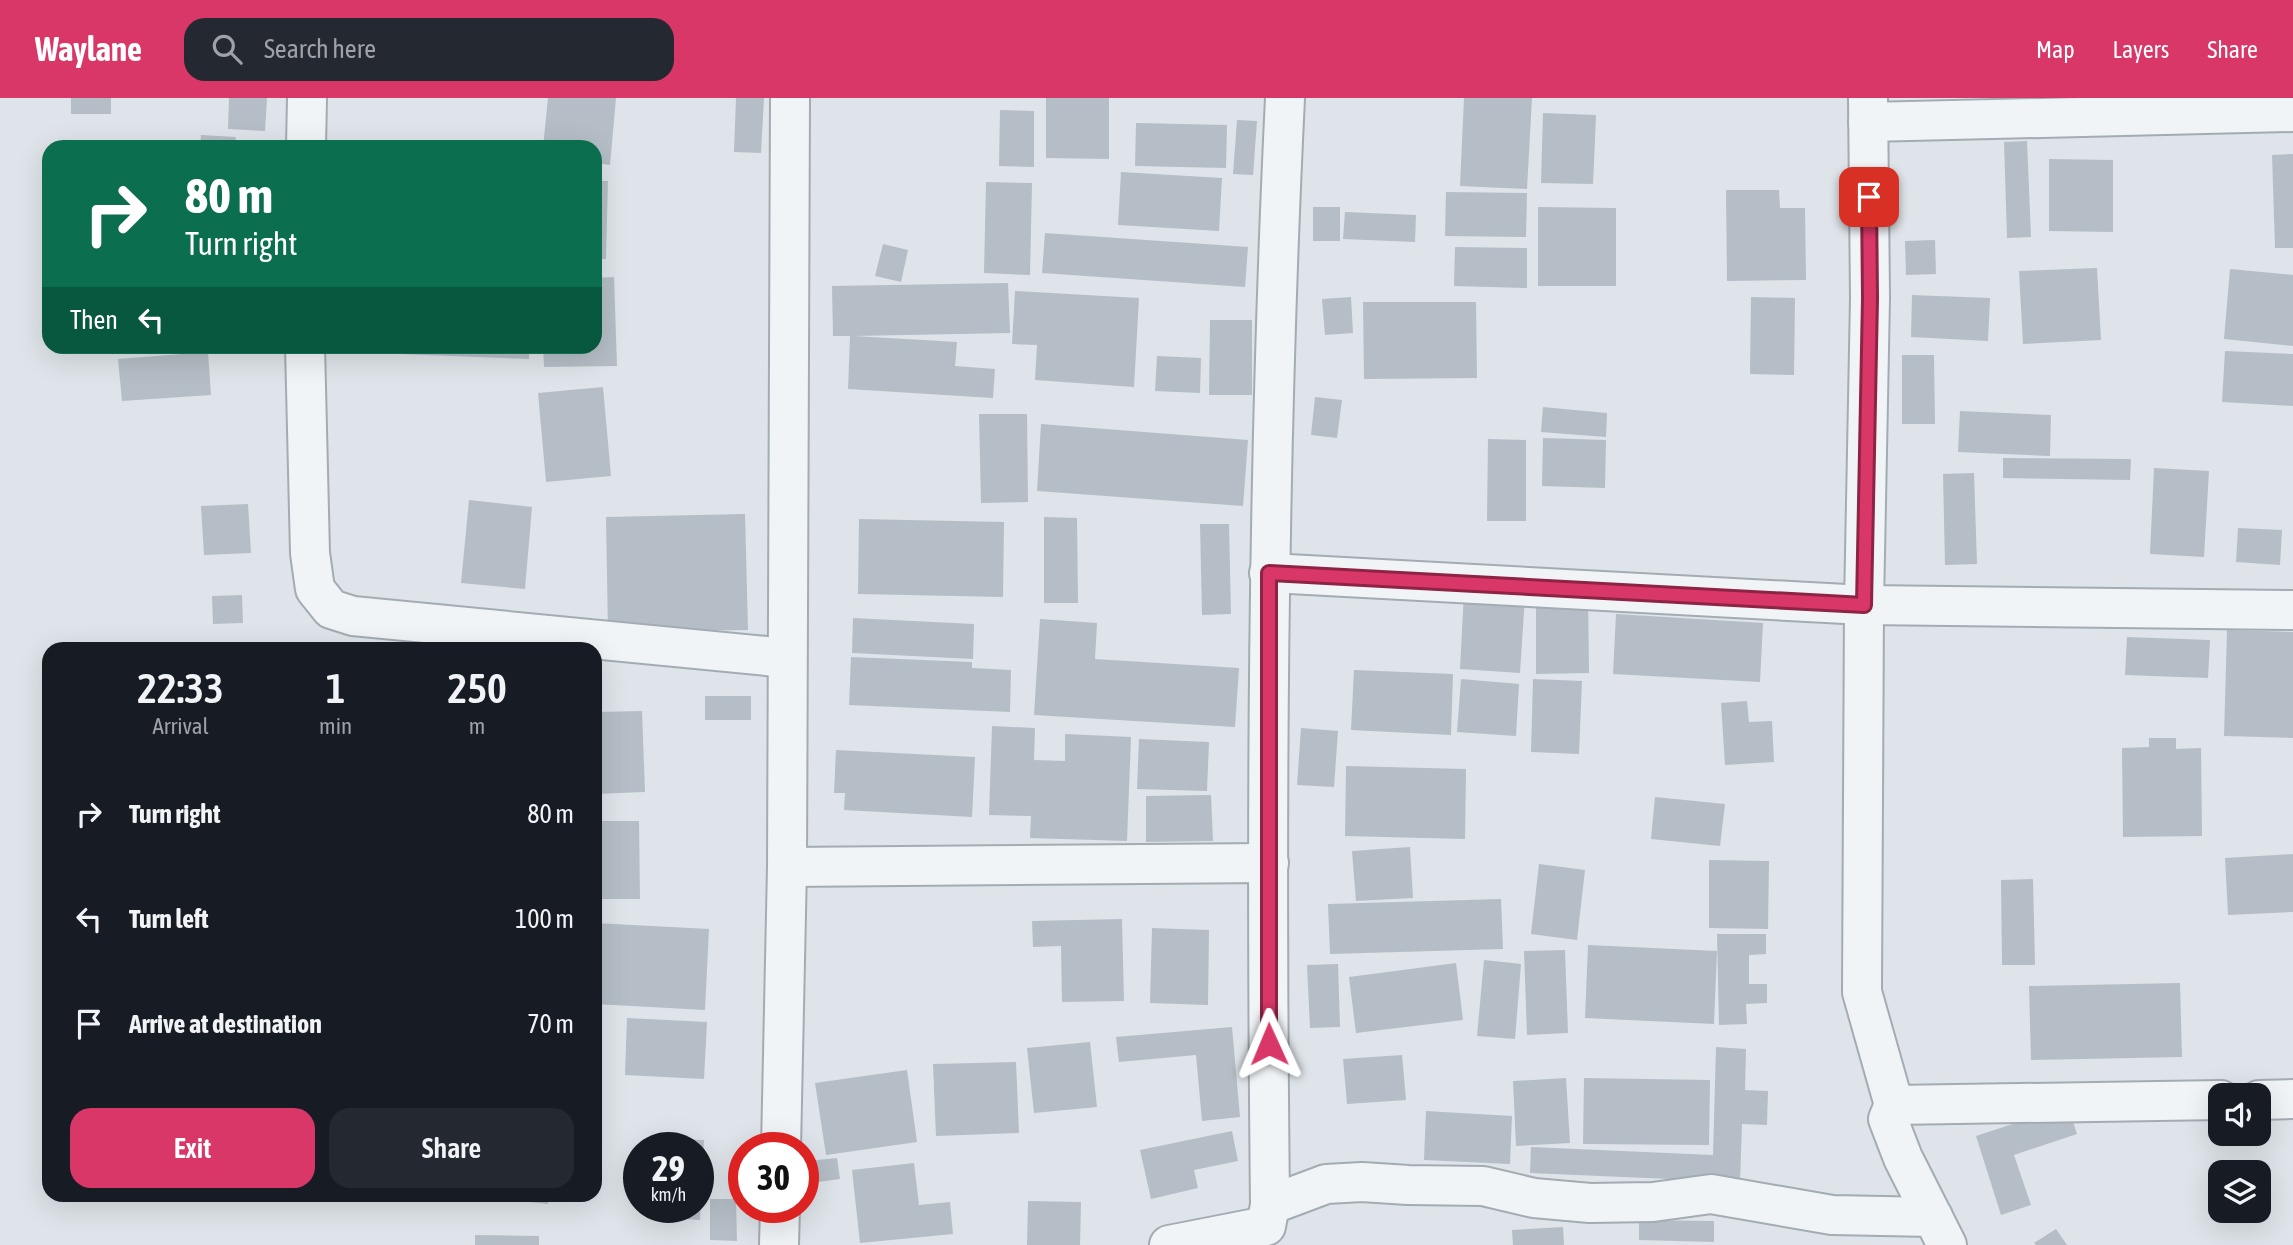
<!DOCTYPE html>
<html lang="en">
<head>
<meta charset="utf-8">
<style>
	:root { --surface:#171b24; --page:#242831; --text:#f1f3f6; --muted:#9ea1a6; --accent:#d93768 }
	body { margin:0; font-family:"Asap Condensed",sans-serif; background:var(--page); color:var(--text); height:100vh; display:flex; flex-direction:column; font-size:26px; white-space:nowrap }
	* { box-sizing:border-box; margin:0 }
	p { font-size:23px; color:var(--muted) }
	.icon { flex:none; width:38px; height:38px; fill:none; stroke:currentColor; stroke-width:2; stroke-linecap:round; stroke-linejoin:round }
	.map { position:relative; flex:1; overflow:hidden }
	.side { position:absolute; left:42px; top:544px; width:560px; height:560px; display:flex; flex-direction:column; background:var(--surface); border-radius:21px; box-shadow:0 7px 28px #0002 }
	.side>* { flex:none }
	.hud { position:absolute; left:42px; top:42px; width:560px; height:214px; border-radius:21px; box-shadow:0 7px 28px #0002; background:#0b6e4f; color:#fff; overflow:hidden }
	.tools { position:absolute; left:2208px; top:985px; display:grid; gap:14px }
	.tools a { display:grid; place-items:center; width:63px; height:63px; border-radius:14px; background:var(--surface); box-shadow:0 7px 28px #0002; font-size:35px }
	.speed { position:absolute; left:623px; top:1034px; display:flex; gap:14px; font-size:35px; font-weight:700; text-align:center }
	.speed>* { display:grid; place-content:center; width:91px; height:91px; border-radius:50%; background:var(--surface); box-shadow:0 7px 28px #0002; line-height:1 }
	.speed small { font-size:18px; font-weight:400 }
	.speed .limit { border:10px solid #d22; background:#fff; color:#111 }
	.pin { position:absolute; display:grid; place-items:center; width:60px; height:60px; color:#fff; margin:-30px; border-radius:14px; box-shadow:0 4px 10px #0006 }
	.me { position:absolute; width:77px; margin:-38px; rotate:359deg; stroke-linejoin:round; filter:drop-shadow(0 0 5px #0008) }
	.turn { display:flex; align-items:center; gap:24px; height:147px; padding:0 28px; font-size:32px }
	.turn .icon { width:91px; height:91px; stroke-width:2.5 }
	.turn b { display:block; font-size:49px; line-height:60px }
	.then { display:flex; align-items:center; height:66px; padding:0 28px; background:#0003; gap:14px; font-size:26px }
	.eta { display:flex; justify-content:space-evenly; align-items:center; height:119px; text-align:center }
	.eta b { font-size:42px; font-weight:600; line-height:49px }
	.action { display:flex; gap:14px; margin-top:auto; padding:14px 28px }
	.action a { flex:1; height:80px; border-radius:21px; background:var(--accent); color:#fff; font-size:28px; font-weight:600; line-height:80px; text-align:center }
	.action a+a { background:var(--page); color:var(--text) }
	ul { padding:0; list-style:none }
	li { display:flex; align-items:center; gap:21px; height:105px; padding:0 28px }
	li div { flex:1 }
	li b { display:block; font-size:26px }
	li em { font-style:normal }
	header { display:flex; align-items:center; gap:42px; box-sizing:border-box; height:98px; padding:0 35px; background:var(--accent); color:#fff }
	header strong { font-size:33px }
	nav { display:flex; gap:38px; margin-inline-start:auto; font-size:24px }
	.search { width:490px; height:63px; background:var(--page); display:flex; align-items:center; gap:18px; box-sizing:border-box; padding:0 24px; border-radius:21px; color:var(--muted); font-size:26px }
	.map>svg:first-child { display:block }
	.building { fill:#b5bec6 }
	.lines { fill:none; stroke-linecap:round; stroke-linejoin:round }
	.minor-casing { stroke:#a3acb3; stroke-width:42 }
	.tertiary-casing { stroke:#a3acb3; stroke-width:42 }
	.minor { stroke:#f1f4f7; stroke-width:38 }
	.tertiary { stroke:#f1f4f7; stroke-width:38 }
	.route-casing { stroke:#8d2444; stroke-width:18 }
	.route { stroke:#d93768; stroke-width:12 }
</style>
</head>
<body>
<header>
<strong>Waylane</strong>
<div class="search"><svg class="icon" aria-label="search" viewBox="0 0 24 24"><circle cx="10" cy="10" r="6"/><path d="M15 15l6 6"/></svg>Search here</div>
<nav><a>Map</a><a>Layers</a><a>Share</a></nav>
</header>
<div class="map">
<svg width="2293" height="1147" viewBox="0 0 2293 1147">
	<rect width="100%" height="100%" fill="#dee4e9"/>
	<g class="building">
		<rect x="71" y="0" width="40" height="16"/>
		<polygon points="229,0 267,0 265,33 228,31"/>
		<polygon points="548,0 616,0 610,67 595,65 595,49 543,49"/>
		<polygon points="736,0 764,0 761,55 734,54"/>
		<polygon points="1046,0 1109,0 1109,61 1046,60"/>
		<polygon points="1464,0 1532,0 1527,91 1460,88"/>
		<polygon points="1000,12 1034,13 1034,69 999,68"/>
		<polygon points="1543,15 1596,17 1593,86 1541,85"/>
		<polygon points="1237,22 1257,23 1253,77 1233,76"/>
		<polygon points="1136,25 1227,27 1226,70 1135,68"/>
		<polygon points="201,37 236,39 235,49 200,49"/>
		<polygon points="2027,43 2031,139 2007,140 2004,44"/>
		<polygon points="2293,56 2293,150 2275,150 2272,57"/>
		<polygon points="2049,61 2113,62 2113,134 2049,133"/>
		<polygon points="1121,74 1222,80 1219,133 1118,127"/>
		<polygon points="595,83 608,83 606,161 595,161"/>
		<polygon points="986,84 1032,85 1030,177 984,175"/>
		<polygon points="1726,92 1779,92 1780,110 1805,110 1806,182 1727,183"/>
		<polygon points="1446,94 1527,95 1526,139 1445,138"/>
		<rect x="1313" y="109" width="27" height="34"/>
		<polygon points="1538,109 1616,110 1616,188 1538,188"/>
		<polygon points="1345,114 1416,117 1415,144 1343,141"/>
		<polygon points="1045,135 1248,149 1245,189 1042,175"/>
		<polygon points="1935,142 1936,176 1906,177 1905,143"/>
		<polygon points="883,146 908,152 901,184 875,178"/>
		<polygon points="1455,149 1527,150 1527,190 1454,188"/>
		<polygon points="2097,170 2101,242 2023,246 2019,173"/>
		<polygon points="2230,171 2293,177 2293,248 2224,241"/>
		<polygon points="614,179 617,268 544,269 543,248 595,248 595,180"/>
		<polygon points="1008,185 1010,235 854,238 957,244 955,268 995,271 993,300 848,291 850,238 833,238 832,188"/>
		<polygon points="1015,193 1139,200 1134,289 1035,282 1037,247 1012,246"/>
		<polygon points="1912,197 1990,200 1988,243 1911,239"/>
		<polygon points="1351,199 1353,235 1325,237 1322,201"/>
		<polygon points="1751,199 1795,200 1794,277 1750,276"/>
		<polygon points="1363,204 1476,204 1477,280 1364,281"/>
		<polygon points="1210,222 1252,222 1252,297 1209,297"/>
		<polygon points="347,248 530,248 529,261 347,254"/>
		<polygon points="2225,253 2293,256 2293,308 2222,304"/>
		<polygon points="208,254 211,297 122,303 118,261"/>
		<polygon points="1902,257 1934,257 1935,326 1902,326"/>
		<polygon points="1157,258 1201,260 1200,295 1155,293"/>
		<polygon points="603,289 611,378 546,384 538,295"/>
		<polygon points="1315,299 1342,302 1337,340 1311,337"/>
		<polygon points="1543,309 1607,315 1606,339 1541,334"/>
		<polygon points="1960,313 2051,317 2050,358 1958,354"/>
		<polygon points="979,316 1027,316 1028,404 981,405"/>
		<polygon points="1041,326 1248,342 1243,408 1037,393"/>
		<polygon points="1543,340 1606,342 1605,390 1542,388"/>
		<polygon points="1488,341 1526,342 1526,423 1487,423"/>
		<polygon points="2003,360 2131,361 2130,382 2003,380"/>
		<polygon points="2154,370 2209,373 2204,459 2150,456"/>
		<polygon points="1974,375 1977,466 1945,467 1943,376"/>
		<polygon points="469,402 532,409 525,491 461,485"/>
		<polygon points="248,406 251,455 204,457 201,408"/>
		<polygon points="745,416 748,532 608,534 606,419"/>
		<polygon points="1044,419 1077,420 1078,505 1044,505"/>
		<polygon points="859,421 1004,424 1003,499 858,496"/>
		<polygon points="1200,426 1229,426 1231,516 1202,517"/>
		<polygon points="2238,430 2282,432 2280,467 2236,464"/>
		<polygon points="1464,494 1525,498 1520,575 1460,571"/>
		<polygon points="1536,494 1588,494 1589,575 1536,576"/>
		<polygon points="242,497 243,525 213,526 212,498"/>
		<polygon points="1616,516 1763,525 1760,584 1613,576"/>
		<polygon points="853,520 974,526 973,561 852,555"/>
		<polygon points="1040,521 1097,525 1095,561 1239,570 1235,629 1034,617"/>
		<polygon points="2227,532 2293,534 2293,640 2224,638"/>
		<polygon points="2127,539 2210,542 2208,580 2125,577"/>
		<polygon points="851,559 972,564 972,570 1011,572 1010,614 849,607"/>
		<polygon points="1354,572 1453,576 1451,637 1351,632"/>
		<polygon points="1461,581 1519,586 1516,638 1457,634"/>
		<polygon points="1533,581 1582,583 1579,656 1531,654"/>
		<rect x="705" y="598" width="46" height="24"/>
		<polygon points="1747,603 1749,624 1772,623 1774,664 1725,667 1721,605"/>
		<polygon points="642,613 645,694 595,696 595,614"/>
		<polygon points="992,628 1035,630 1034,662 1065,663 1065,636 1131,639 1127,743 1030,740 1031,718 989,717"/>
		<polygon points="1301,630 1338,633 1334,689 1297,687"/>
		<polygon points="2149,640 2176,640 2176,651 2201,650 2202,738 2123,739 2122,650 2149,649"/>
		<polygon points="1139,641 1209,644 1207,693 1137,691"/>
		<polygon points="836,652 975,659 972,719 844,712 845,695 834,695"/>
		<polygon points="1346,668 1466,671 1465,741 1345,738"/>
		<polygon points="1211,697 1213,743 1146,744 1146,698"/>
		<polygon points="1655,699 1725,706 1720,748 1651,741"/>
		<polygon points="595,723 639,723 640,801 595,801"/>
		<polygon points="1410,749 1413,800 1356,803 1352,753"/>
		<polygon points="2293,756 2293,814 2228,817 2225,760"/>
		<polygon points="1709,762 1769,763 1768,831 1709,830"/>
		<polygon points="1539,766 1585,772 1577,842 1531,836"/>
		<polygon points="2033,781 2035,867 2002,867 2001,782"/>
		<polygon points="1501,801 1503,851 1330,856 1328,806"/>
		<polygon points="1122,821 1124,903 1062,904 1061,848 1033,849 1032,823"/>
		<polygon points="595,825 709,831 705,912 595,906"/>
		<polygon points="1152,830 1209,832 1208,907 1150,905"/>
		<polygon points="1717,836 1766,836 1766,856 1749,857 1749,886 1767,886 1767,905 1746,906 1747,926 1719,927"/>
		<polygon points="1588,847 1717,853 1714,926 1585,920"/>
		<polygon points="1565,852 1568,935 1527,937 1524,853"/>
		<polygon points="1484,862 1521,866 1515,941 1477,938"/>
		<polygon points="1456,865 1463,922 1356,935 1349,879"/>
		<polygon points="1338,866 1340,929 1310,930 1307,867"/>
		<polygon points="2180,885 2182,959 2031,962 2029,888"/>
		<polygon points="627,920 707,924 704,981 625,977"/>
		<polygon points="1232,929 1240,1019 1202,1023 1196,957 1119,964 1116,939"/>
		<polygon points="1090,944 1097,1009 1034,1015 1027,950"/>
		<polygon points="1716,949 1746,951 1745,992 1768,993 1767,1027 1742,1026 1740,1084 1530,1075 1531,1049 1713,1057"/>
		<polygon points="1402,957 1406,1002 1347,1006 1343,961"/>
		<polygon points="1016,964 1019,1035 936,1038 933,966"/>
		<polygon points="907,972 917,1044 826,1057 815,985"/>
		<polygon points="1566,980 1570,1045 1516,1048 1513,983"/>
		<polygon points="1584,980 1710,982 1709,1047 1583,1046"/>
		<polygon points="2068,1008 2077,1036 2014,1057 2031,1107 2001,1117 1976,1038"/>
		<polygon points="1426,1013 1512,1018 1510,1066 1424,1062"/>
		<polygon points="1232,1033 1238,1063 1194,1072 1198,1090 1151,1101 1140,1052"/>
		<polygon points="657,1040 704,1042 700,1122 654,1119 655,1110 698,1110 698,1050 657,1050"/>
		<polygon points="837,1060 840,1081 811,1085 808,1063"/>
		<polygon points="914,1065 919,1107 950,1104 953,1136 860,1145 852,1072"/>
		<polygon points="513,1097 549,1097 548,1106 512,1102"/>
		<polygon points="710,1101 736,1101 737,1143 710,1142"/>
		<polygon points="1028,1103 1081,1104 1080,1147 1027,1147"/>
		<polygon points="1639,1122 1714,1123 1714,1144 1639,1142"/>
		<polygon points="1563,1129 1564,1147 1513,1147 1512,1132"/>
		<polygon points="2056,1131 2067,1147 2036,1147 2034,1145"/>
		<polygon points="475,1137 539,1138 539,1147 475,1147"/>
	</g>
	<g class="lines">
		<defs>
			<g id="minor">
				<polyline points="1868,24 2293,14"/>
				<polyline points="306,49 307,0"/>
				<polyline points="305,248 310,455 315,491 331,511 353,518 787,560"/>
				<polyline points="1269,475 1864,507 2293,512"/>
				<polyline points="787,769 1269,765"/>
				<polyline points="2259,1002 2293,1001"/>
				<polyline points="1894,1007 2221,1002"/>
				<polyline points="781,1050 787,769 790,0"/>
				<polyline points="1270,1107 1326,1086 1362,1084 1408,1087 1483,1088 1534,1100 1590,1105 1653,1104 1711,1096 1832,1117 1933,1119"/>
				<polyline points="779,1147 780,1110"/>
				<path d="M 1169,1147 L 1266,1128 L 1270,1107 C 1266,738 1267,369 1285,0"/>
			</g>
			<polyline id="tertiary" points="1868,0 1870,200 1864,507 1862,894 1894,1007 1888,1021 1903,1060 1947,1147"/>
		</defs>
		<use href="#minor" class="minor-casing"/>
		<use href="#tertiary" class="tertiary-casing"/>
		<use href="#minor" class="minor"/>
		<use href="#tertiary" class="tertiary"/>
	</g>
	<g class="lines">
		<defs>
			<polyline id="route" points="1269,946 1269,475 1864,507 1870,200 1869,99"/>
		</defs>
		<use href="#route" class="route-casing"/>
		<use href="#route" class="route"/>
	</g>
</svg>
<div class="tools">
<a><svg class="icon" aria-label="sound" viewBox="0 0 24 24"><path d="M4 9h4l5-4v14l-5-4H4zM17 9q2 3 0 6"/></svg></a>
<a><svg class="icon" aria-label="layers" viewBox="0 0 24 24"><path d="M12 4l9 5-9 5-9-5zM3 14l9 5 9-5"/></svg></a>
</div>
<div class="speed"><div>29<small>km/h</small></div><div class="limit">30</div></div>
<div class="pin" style="left:1869px;top:99px;background:#d93025"><svg class="icon" aria-label="arrive" viewBox="0 0 24 24"><path d="M6 21V4h12l-3 4 3 4H6"/></svg></div>
<svg class="me" style="left:1269px;top:946px" viewBox="-20 -20 40 40"><path d="M0-17L14 15 0 8-14 15z" fill="#d93768" stroke="#fff" stroke-width="4"/></svg>
<div class="hud">
<div class="turn"><svg class="icon" aria-label="right" viewBox="0 0 24 24"><path d="M7 20v-9h11M14 6l5 5-5 5"/></svg><div><b>80 m</b>Turn right</div></div>
<div class="then">Then<svg class="icon" aria-label="left" viewBox="0 0 24 24"><path d="M17 20v-9H6M10 6l-5 5 5 5"/></svg></div>
</div>
<section class="side">
<div class="eta">
<div><b>22:33</b><p>Arrival</p></div>
<div><b>1</b><p>min</p></div>
<div><b>250</b><p>m</p></div>
</div>
<ul>
<li><svg class="icon" aria-label="right" viewBox="0 0 24 24"><path d="M7 20v-9h11M14 6l5 5-5 5"/></svg><div><b>Turn right</b></div><em>80 m</em></li>
<li><svg class="icon" aria-label="left" viewBox="0 0 24 24"><path d="M17 20v-9H6M10 6l-5 5 5 5"/></svg><div><b>Turn left</b></div><em>100 m</em></li>
<li><svg class="icon" aria-label="arrive" viewBox="0 0 24 24"><path d="M6 21V4h12l-3 4 3 4H6"/></svg><div><b>Arrive at destination</b></div><em>70 m</em></li>
</ul>
<div class="action"><a>Exit</a><a>Share</a></div>
</section>
</div>
</body>
</html>
